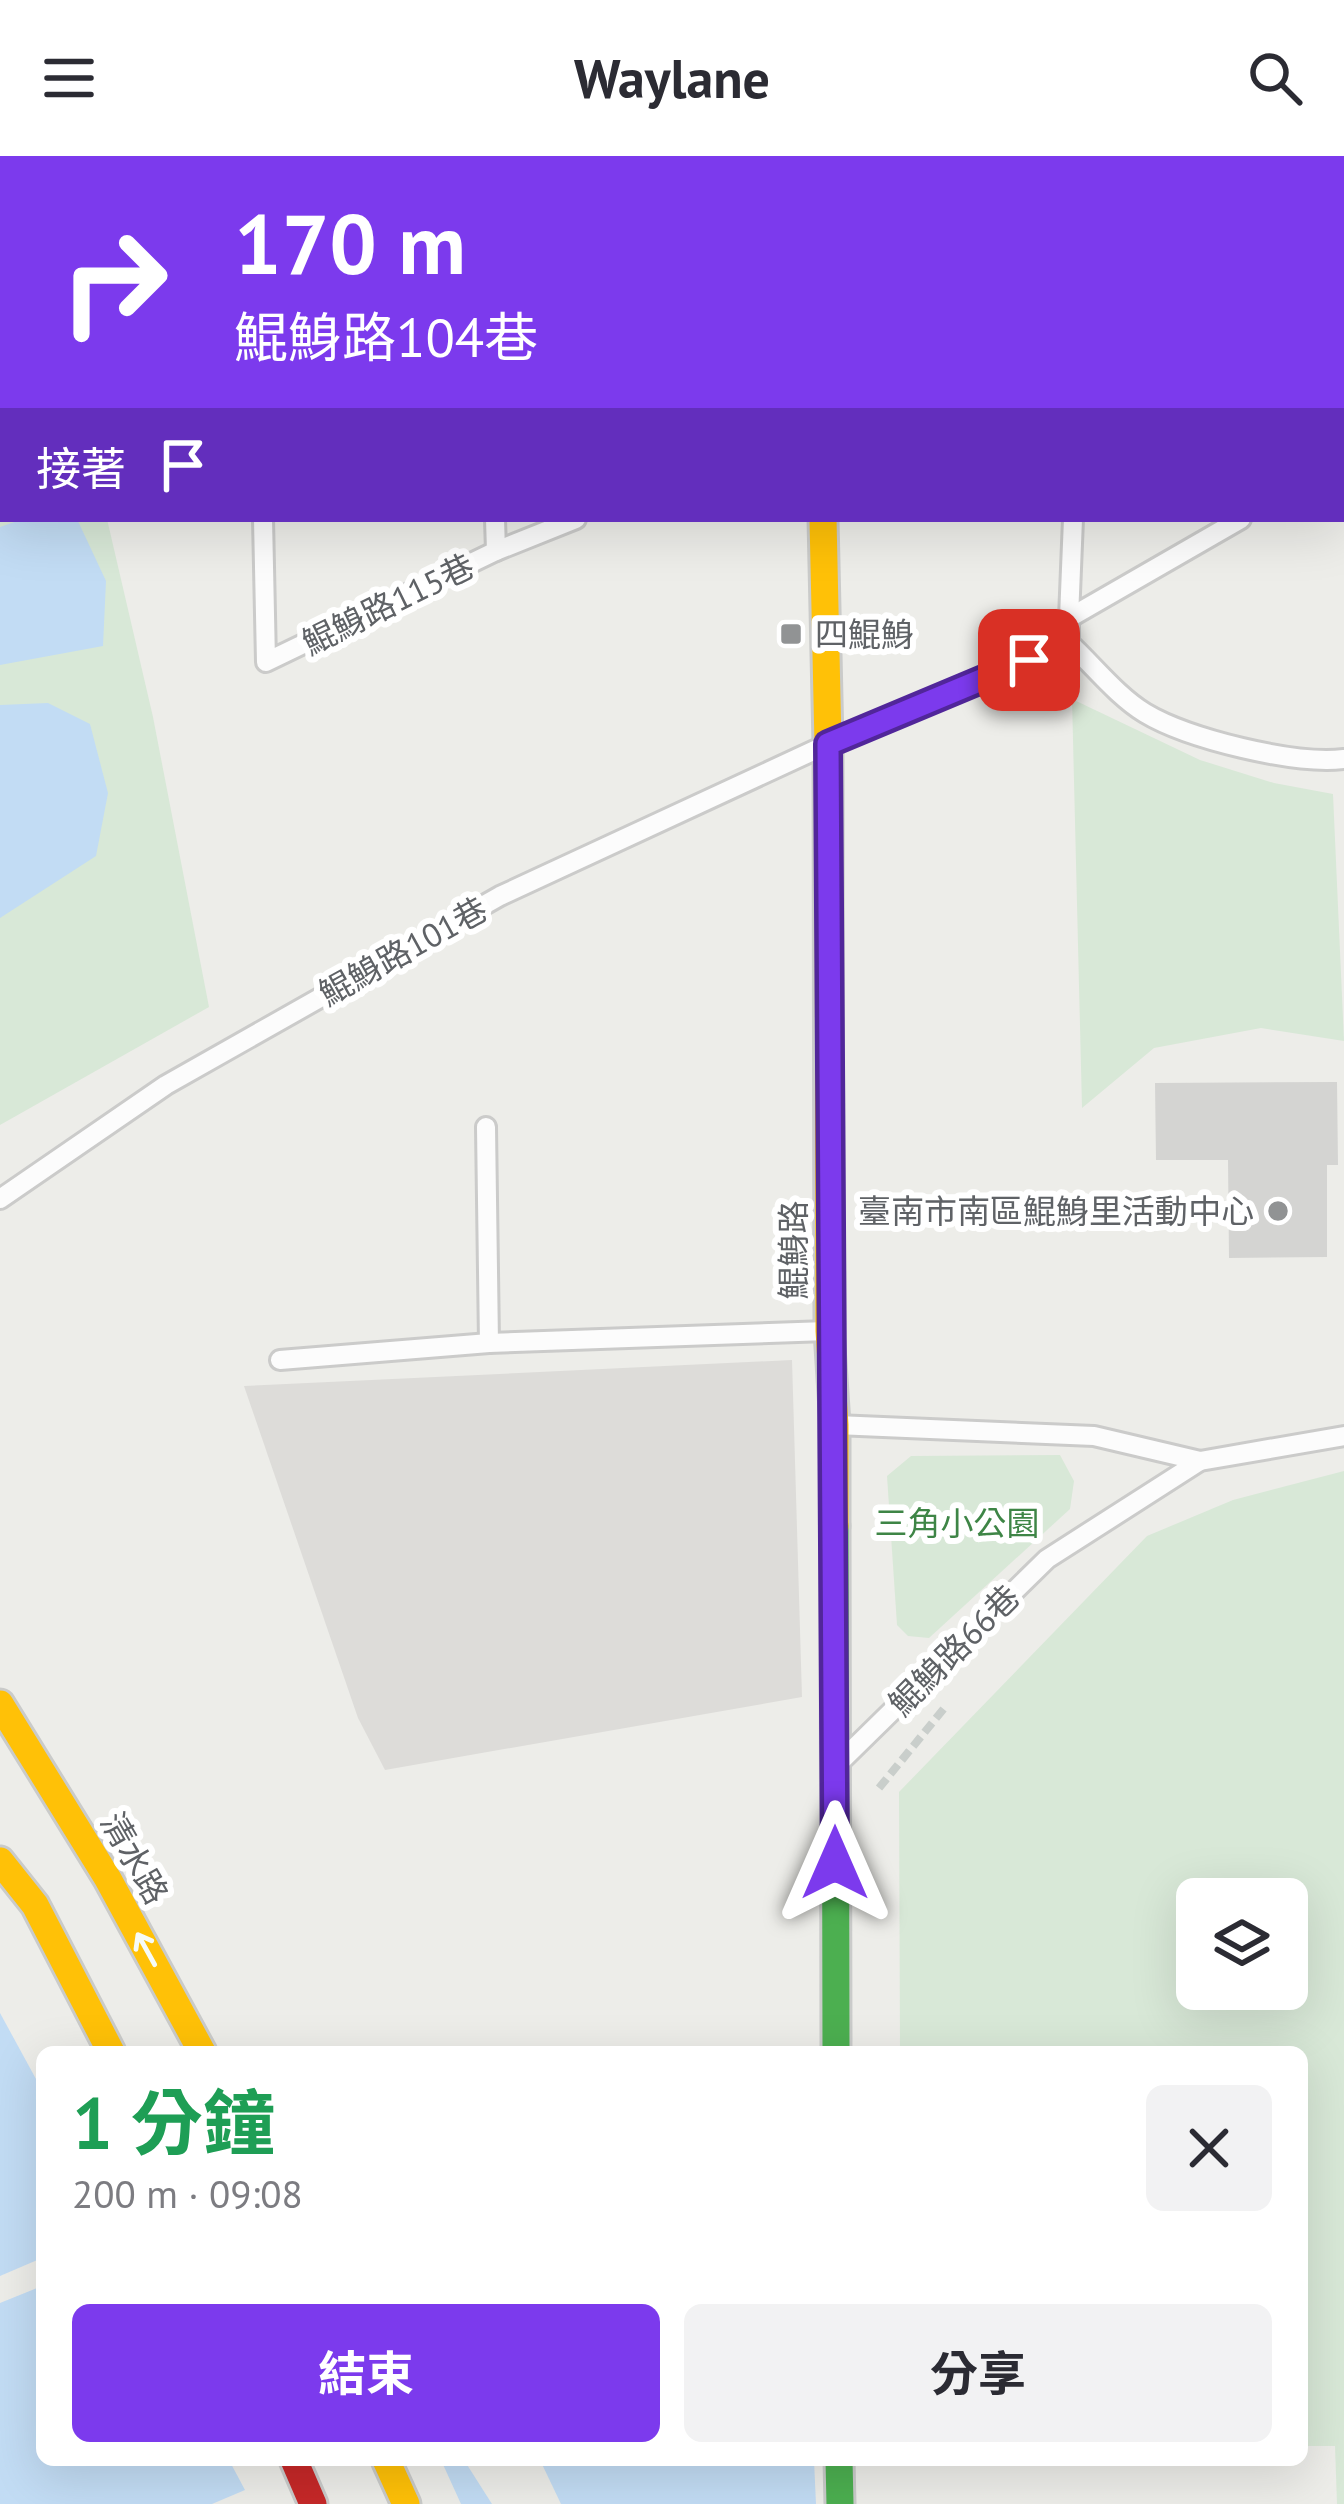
<!DOCTYPE html>
<html lang="zh-TW">
<head>
<meta charset="utf-8">
<style>
	:root { --surface:#fff; --page:#f2f2f3; --text:#2b2b33; --muted:#7c7c81; --accent:#7c3aed }
	body { margin:0; font-family:"PT Sans","Noto Sans TC",sans-serif; background:var(--page); color:var(--text); height:100vh; display:flex; flex-direction:column; font-size:45px; white-space:nowrap }
	* { box-sizing:border-box; margin:0 }
	p { font-size:39px; color:var(--muted) }
	.icon { flex:none; width:66px; height:66px; fill:none; stroke:currentColor; stroke-width:2; stroke-linecap:round; stroke-linejoin:round }
	.map { position:relative; flex:1; overflow:hidden }
	.sheet { position:absolute; left:36px; top:1890px; width:1272px; height:420px; display:flex; flex-direction:column; background:var(--surface); border-radius:18px; box-shadow:0 12px 48px #0002 }
	.sheet>* { flex:none }
	.top-card { position:absolute; left:0px; top:0px; width:1344px; height:366px; box-shadow:0 12px 48px #0002; background:#7c3aed; color:#fff; overflow:hidden }
	.controls { position:absolute; left:1176px; top:1722px; display:grid; gap:24px }
	.controls a { display:grid; place-items:center; width:132px; height:132px; border-radius:18px; background:var(--surface); box-shadow:0 12px 48px #0002; font-size:60px }
	.pin { position:absolute; display:grid; place-items:center; width:102px; height:102px; color:#fff; margin:-51px; border-radius:24px; box-shadow:0 6px 18px #0006 }
	.me { position:absolute; width:132px; margin:-66px; rotate:0deg; stroke-linejoin:round; filter:drop-shadow(0 0 9px #0008) }
	.turn { display:flex; align-items:center; gap:42px; height:252px; padding:0 36px; font-size:54px }
	.turn .icon { width:156px; height:156px; stroke-width:2.5 }
	.turn b { display:block; font-size:84px; line-height:102px }
	.then { display:flex; align-items:center; height:114px; padding:0 36px; background:#0003; gap:24px; font-size:45px }
	.round { display:grid; place-items:center; flex:none; width:126px; height:126px; border-radius:18px; background:var(--page) }
	.summary { display:flex; align-items:center; justify-content:space-between; height:204px; padding:0 36px }
	h1 { font-size:72px; font-weight:700; line-height:90px; color:#1e9e55 }
	.cta { display:flex; gap:24px; margin-top:auto; padding:24px 36px }
	.cta a { flex:1; height:138px; border-radius:18px; background:var(--accent); color:#fff; font-size:48px; font-weight:700; line-height:138px; text-align:center }
	.cta a+a { background:var(--page); color:var(--text) }
	header { display:flex; justify-content:space-between; align-items:center; height:156px; padding:0 36px; background:var(--surface); font-size:54px; font-weight:700 }
	.map>svg:first-child { display:block }
	.industrial { fill:#dddcd9 }
	.green { fill:#d8e8d7; fill-rule:evenodd }
	.water { fill:#c2dcf4 }
	.building { fill:#d4d4d2 }
	.lines { fill:none; stroke-linecap:round; stroke-linejoin:round }
	.lane-casing { stroke:#cbcbca; stroke-width:24 }
	.fast-casing { stroke:#cacbca; stroke-width:33 }
	.slow-casing { stroke:#cacbca; stroke-width:33 }
	.jam-casing { stroke:#cacbca; stroke-width:33 }
	.path { stroke:#c9cecb; stroke-width:8; stroke-dasharray:12 6; stroke-linecap:butt }
	.lane { stroke:#fcfcfc; stroke-width:18 }
	.fast { stroke:#4caf50; stroke-width:27 }
	.slow { stroke:#ffc107; stroke-width:27 }
	.jam { stroke:#c62828; stroke-width:27 }
	.oneway { stroke:#f6fbf6 }
	.route-casing { stroke:#51269a; stroke-width:30 }
	.route { stroke:#7c3aed; stroke-width:21 }
	.poi-dot { fill:#919394; stroke:#fff; stroke-width:4.5 }
	.labels { text-anchor:middle; stroke-width:12; stroke-linejoin:round; paint-order:stroke }
	.street-label { font-size:33px; fill:#5f6266; stroke:#fff }
	.poi-label { font-size:33px; fill:#5f6266; stroke:#fff; text-anchor:start }
	.park-label { font-size:33px; fill:#3e8546; stroke:#fff }
</style>
</head>
<body>
<header><svg class="icon" aria-label="menu" viewBox="0 0 24 24"><path d="M4 6h16M4 12h16M4 18h16"/></svg>Waylane<svg class="icon" aria-label="search" viewBox="0 0 24 24"><circle cx="10" cy="10" r="6"/><path d="M15 15l6 6"/></svg></header>
<div class="map">
<svg width="1344" height="2348" viewBox="0 0 1344 2348">
	<rect width="100%" height="100%" fill="#edede9"/>
	<polygon class="industrial" points="792,1204 802,1541 385,1614 358,1562 244,1230"/>
	<g class="green">
		<polygon points="0,127 3,363 107,363 153,561 209,851 0,969"/>
		<polygon points="1072,543 1200,604 1274,627 1333,638 1344,885 1261,872 1154,892 1082,952"/>
		<polygon points="1060,1299 1074,1325 1070,1353 929,1482 908,1480 897,1469 887,1320 911,1300"/>
		<path d="M 1344,1315 L 1344,2348 L 1337,2348 L 1335,2290 L 1302,2290 L 1302,1896 L 900,1896 L 899,1636 L 1147,1380 L 1233,1344 ZM 1197,1743 L 1287,1743 L 1287,1833 L 1197,1833 Z"/>
	</g>
	<g class="water">
		<polygon points="23,363 77,363 106,425 103,490 0,509 0,371"/>
		<polygon points="48,547 90,568 108,637 96,700 0,762 0,549"/>
		<polygon points="0,1857 42,1934 42,2102 0,2120"/>
		<polygon points="42,2130 42,2304 229,2304 245,2334 212,2348 0,2348 0,2147"/>
		<polygon points="441,2304 464,2304 492,2348 461,2348"/>
		<polygon points="540,2304 814,2304 816,2348 561,2348"/>
	</g>
	<polygon class="building" points="1337,926 1338,1009 1327,1009 1327,1101 1229,1102 1228,1004 1156,1004 1155,927"/>
	<g class="lines">
		<defs>
			<g id="lane">
				<polyline points="1307,0 1308,3"/>
				<polyline points="641,3 667,0"/>
				<polyline points="1092,3 1092,0"/>
				<polyline points="0,89 3,88"/>
				<polyline points="1341,98 1344,107"/>
				<polyline points="1341,305 1344,302"/>
				<polyline points="263,363 266,506 496,395 576,363"/>
				<polyline points="495,363 496,395"/>
				<polyline points="1069,462 1073,363"/>
				<path d="M 1069,487 C 1093,509 1117,540 1145,557 C 1188,583 1295,609 1344,603"/>
				<polyline points="1069,487 1069,462 1241,363"/>
				<polyline points="486,971 489,1187"/>
				<polyline points="0,1043 166,929 500,740 828,588 1069,487"/>
				<polyline points="280,1204 489,1187 827,1175"/>
				<polyline points="836,1269 1094,1280 1200,1305"/>
				<polyline points="842,1604 1047,1403 1200,1305 1344,1280"/>
			</g>
			<g id="fast">
				<polyline points="825,0 825,3"/>
				<polyline points="835,1370 836,1896"/>
				<polyline points="839,2304 840,2348"/>
			</g>
			<g id="slow">
				<polyline points="823,363 828,588 829,1175 835,1269 835,1370"/>
				<polyline points="0,1548 108,1723 202,1896"/>
				<polyline points="0,1705 35,1749 111,1896"/>
				<polyline points="386,2304 406,2348"/>
			</g>
			<polyline id="jam" points="294,2304 313,2348"/>
		</defs>
		<use href="#lane" class="lane-casing"/>
		<use href="#fast" class="fast-casing"/>
		<use href="#slow" class="slow-casing"/>
		<use href="#jam" class="jam-casing"/>
		<polyline class="path" points="879,1632 946,1550"/>
		<use href="#lane" class="lane"/>
		<use href="#fast" class="fast"/>
		<use href="#slow" class="slow"/>
		<use href="#jam" class="jam"/>
	</g>
	<defs><path id="oneway-shaft" d="M-6 0H5M1.5-3L5.5 0L1.5 3" fill="none" stroke-width="1.6" stroke-linecap="round" stroke-linejoin="round" transform="scale(3)"/></defs>
	<use class="oneway" href="#oneway-shaft" transform="translate(146 1793) rotate(-119)"/>
	<g class="lines">
		<defs>
			<polyline id="route" points="835,1707 828,588 1029,504"/>
		</defs>
		<use href="#route" class="route-casing"/>
		<use href="#route" class="route"/>
	</g>
	<g class="poi-dot">
		<rect x="779" y="466" width="24" height="24" rx="6"/>
		<circle cx="1278" cy="1055" r="12"/>
	</g>
	<g class="labels">
		<g class="street-label">
			<text transform="translate(388 448) rotate(-26)" y="12">鯤鯓路115巷</text>
			<text transform="translate(403 795) rotate(-29)" y="12">鯤鯓路101巷</text>
			<text transform="translate(793 1094) rotate(-90)" y="12">鯤鯓路</text>
			<text transform="translate(954 1494) rotate(-45)" y="12">鯤鯓路66巷</text>
			<text transform="translate(135 1702) rotate(60)" y="12">清水路</text>
		</g>
		<g class="poi-label">
			<text x="815" y="490">四鯤鯓</text>
			<text x="1254" y="1067" text-anchor="end">臺南市南區鯤鯓里活動中心</text>
		</g>
		<g class="park-label">
			<text x="957" y="1379">三角小公園</text>
		</g>
	</g>
</svg>
<div class="controls">
<a><svg class="icon" aria-label="layers" viewBox="0 0 24 24"><path d="M12 4l9 5-9 5-9-5zM3 14l9 5 9-5"/></svg></a>
</div>
<div class="pin" style="left:1029px;top:504px;background:#d93025"><svg class="icon" aria-label="arrive" viewBox="0 0 24 24"><path d="M6 21V4h12l-3 4 3 4H6"/></svg></div>
<svg class="me" style="left:835px;top:1707px" viewBox="-20 -20 40 40"><path d="M0-17L14 15 0 8-14 15z" fill="#7c3aed" stroke="#fff" stroke-width="4"/></svg>
<div class="top-card">
<div class="turn"><svg class="icon" aria-label="right" viewBox="0 0 24 24"><path d="M7 20v-9h11M14 6l5 5-5 5"/></svg><div><b>170 m</b>鯤鯓路104巷</div></div>
<div class="then">接著<svg class="icon" aria-label="arrive" viewBox="0 0 24 24"><path d="M6 21V4h12l-3 4 3 4H6"/></svg></div>
</div>
<section class="sheet">
<div class="summary"><div><h1>1 分鐘</h1><p>200 m · 09:08</p></div><a class="round"><svg class="icon" aria-label="close" viewBox="0 0 24 24"><path d="M6 6l12 12M18 6L6 18"/></svg></a></div>
<div class="cta"><a>結束</a><a>分享</a></div>
</section>
</div>
</body>
</html>
